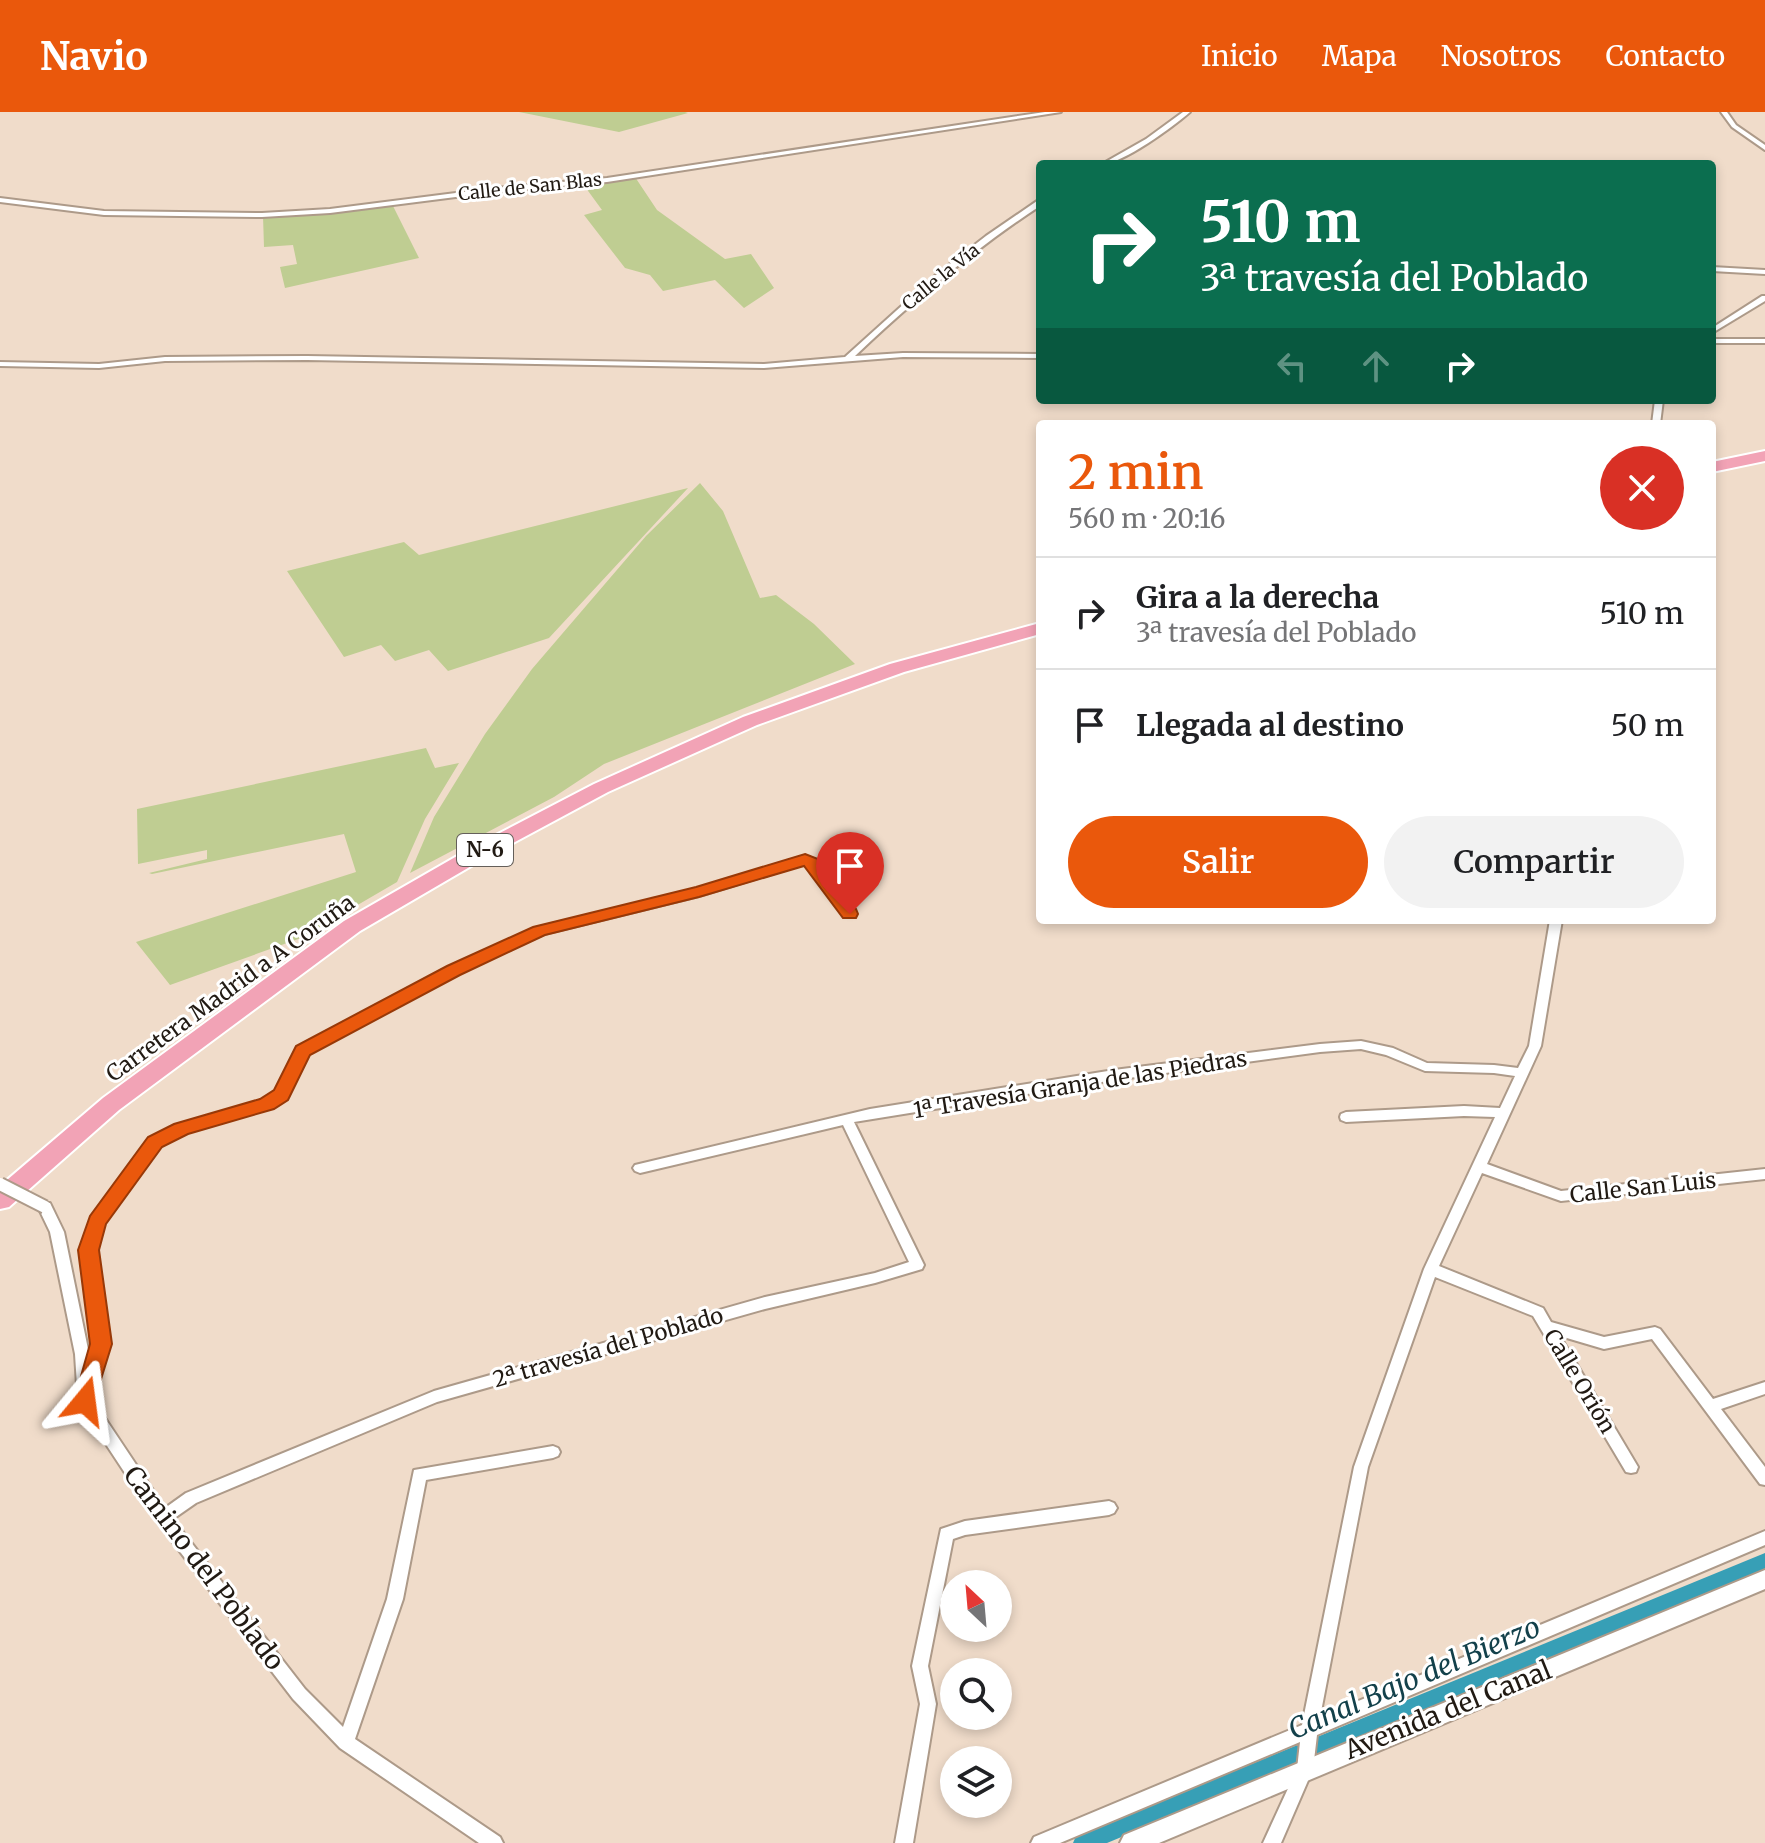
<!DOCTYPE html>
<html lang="es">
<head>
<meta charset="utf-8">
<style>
	:root { --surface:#fff; --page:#f2f2f2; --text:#202124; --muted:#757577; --line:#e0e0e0; --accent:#ea580c }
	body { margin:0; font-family:Merriweather,serif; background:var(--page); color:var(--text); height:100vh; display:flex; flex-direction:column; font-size:30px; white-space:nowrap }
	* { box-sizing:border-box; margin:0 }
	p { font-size:26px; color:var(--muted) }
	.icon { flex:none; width:44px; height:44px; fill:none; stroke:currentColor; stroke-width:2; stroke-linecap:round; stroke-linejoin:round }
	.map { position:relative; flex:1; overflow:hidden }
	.drawer { position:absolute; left:1036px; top:308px; width:680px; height:504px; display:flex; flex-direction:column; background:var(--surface); border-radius:8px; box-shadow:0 4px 12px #0003 }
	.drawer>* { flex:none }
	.hud { position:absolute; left:1036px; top:48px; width:680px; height:244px; border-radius:8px; box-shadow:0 4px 12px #0003; background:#0b6e4f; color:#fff; overflow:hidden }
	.needle { width:52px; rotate:334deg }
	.fabs { position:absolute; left:940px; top:1458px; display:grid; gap:16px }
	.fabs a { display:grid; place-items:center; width:72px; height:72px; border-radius:50%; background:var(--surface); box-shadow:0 4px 12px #0003; font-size:40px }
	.pin { position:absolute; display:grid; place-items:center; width:68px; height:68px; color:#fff; margin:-82px -34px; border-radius:50% 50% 50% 0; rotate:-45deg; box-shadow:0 0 8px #0007 }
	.pin .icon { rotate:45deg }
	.me { position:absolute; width:88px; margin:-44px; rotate:16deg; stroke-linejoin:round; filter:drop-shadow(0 0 6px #0008) }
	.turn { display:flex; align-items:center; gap:28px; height:168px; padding:0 32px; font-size:36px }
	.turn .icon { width:104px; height:104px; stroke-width:2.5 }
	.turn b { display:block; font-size:56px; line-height:68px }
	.lanes { display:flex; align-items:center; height:76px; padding:0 32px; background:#0003; justify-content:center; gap:40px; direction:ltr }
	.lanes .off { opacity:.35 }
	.round { display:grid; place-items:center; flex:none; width:84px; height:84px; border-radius:42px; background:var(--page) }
	.headline { display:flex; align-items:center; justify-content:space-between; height:136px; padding:0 32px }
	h1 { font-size:48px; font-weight:600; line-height:60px; color:var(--accent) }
	.action { display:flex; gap:16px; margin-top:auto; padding:16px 32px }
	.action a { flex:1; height:92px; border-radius:48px; background:var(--accent); color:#fff; font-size:32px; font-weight:600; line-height:92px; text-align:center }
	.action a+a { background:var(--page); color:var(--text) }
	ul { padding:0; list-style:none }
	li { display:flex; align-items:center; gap:24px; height:112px; padding:0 32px; border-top:2px solid var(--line) }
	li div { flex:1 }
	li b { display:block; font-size:30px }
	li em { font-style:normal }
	header { display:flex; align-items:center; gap:48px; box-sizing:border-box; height:112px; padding:0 40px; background:var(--accent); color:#fff }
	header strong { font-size:38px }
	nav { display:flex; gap:44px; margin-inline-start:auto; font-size:28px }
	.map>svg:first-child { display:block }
	.green { fill:#bfcd92 }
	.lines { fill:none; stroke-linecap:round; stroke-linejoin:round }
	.canal { fill:#379fb6; fill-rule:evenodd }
	.minor-casing { stroke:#ad9a89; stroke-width:4 }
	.tertiary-casing { stroke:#ad9a89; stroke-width:4 }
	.trunk-casing { stroke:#fff; stroke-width:4 }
	.minor { fill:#fff; fill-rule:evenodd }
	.tertiary { fill:#fff; fill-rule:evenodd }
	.trunk { fill:#f2a3b6; fill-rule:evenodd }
	.minor-bridge-casing { stroke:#ad9a89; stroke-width:16; stroke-linecap:butt }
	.minor-bridge { stroke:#fff; stroke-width:12 }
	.route { fill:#ea580c; stroke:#983908; stroke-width:2 }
	.labels { text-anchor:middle; stroke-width:6; stroke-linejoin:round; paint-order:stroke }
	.far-street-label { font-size:18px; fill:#211a13; stroke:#fff }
	.shield { fill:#fff; stroke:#645f5a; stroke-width:2 }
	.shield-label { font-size:20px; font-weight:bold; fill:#211a13 }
	.street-label { font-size:22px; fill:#211a13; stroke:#fff }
	.near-street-label { font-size:26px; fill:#211a13; stroke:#fff }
	.near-water-label { font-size:28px; font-style:italic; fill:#13414b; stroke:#fff }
</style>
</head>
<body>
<header>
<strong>Navio</strong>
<nav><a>Inicio</a><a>Mapa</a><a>Nosotros</a><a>Contacto</a></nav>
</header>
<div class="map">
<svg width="1765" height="1731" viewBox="0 0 1765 1731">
	<rect width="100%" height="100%" fill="#f0dcca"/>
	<g class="green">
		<polygon points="519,0 685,0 688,1 619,20"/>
		<polygon points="635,65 657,98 725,147 751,142 774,176 744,196 715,168 663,179 650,163 625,156 584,103 602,98 583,72"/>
		<polygon points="392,92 419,146 285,176 280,155 297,152 293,133 264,135 263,104"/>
		<polygon points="700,371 723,399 760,486 776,483 814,512 855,552 604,652 554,685 410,761 434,705 485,622 532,557 646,424"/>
		<polygon points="688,376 549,526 448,559 429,538 395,549 381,533 344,545 287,459 404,430 419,443"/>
		<polygon points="426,636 435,656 459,651 425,707 397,770 301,826 170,873 136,830 356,760 344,722 152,762 149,761 207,747 207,738 138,752 137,697"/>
	</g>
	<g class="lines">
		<polygon class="canal" points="1765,1441 1765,1457 1107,1731 1073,1731 1076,1724"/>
		<defs>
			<g id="minor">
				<polygon points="1045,0 1061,0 607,70 495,80 330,101 262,105 104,103 0,90 0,86 104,99 262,101 330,97 495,76 607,66"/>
				<path d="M 1183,0 L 1190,0 C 1174,14 1123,52 1102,52 L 1146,27 Z"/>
				<polygon points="1721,0 1727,0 1736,13 1765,33 1765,38 1732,15"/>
				<path d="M 1037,89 L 1040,89 L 1040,94 C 973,138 913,189 855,244 L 903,241 L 1040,242 L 1040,246 L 903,245 L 764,256 L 307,248 L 165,249 L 99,256 L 0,254 L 0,250 L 99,252 L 165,245 L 307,244 L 764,252 L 845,245 L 937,162 L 986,124 Z"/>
				<polygon points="1712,155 1765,158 1765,162 1712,159"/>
				<polygon points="1762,184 1765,184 1765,189 1712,221 1712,216"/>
				<rect x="1712" y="227" width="53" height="4"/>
				<polygon points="1655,288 1663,288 1660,312 1652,312"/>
				<polygon points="805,744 816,748 854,799 856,802 854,805 846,805 808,754 804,752 699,784 544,822 458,861 308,941 285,986 272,995 185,1020 160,1033 103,1112 96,1138 108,1232 93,1288 165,1396 186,1381 434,1279 765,1185 875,1161 909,1150 843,1013 640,1061 635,1059 633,1056 635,1053 870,997 1114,958 1320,932 1361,929 1393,936 1427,951 1494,953 1518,956 1529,934 1550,808 1562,808 1541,934 1487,1052 1561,1079 1765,1057 1765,1067 1561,1089 1482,1061 1439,1154 1543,1196 1551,1210 1604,1225 1655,1215 1660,1217 1713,1287 1765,1270 1765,1282 1721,1297 1765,1355 1765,1373 1760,1372 1652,1227 1604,1237 1560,1224 1638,1355 1636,1360 1631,1361 1626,1360 1533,1204 1435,1165 1368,1355 1320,1605 1765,1419 1765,1433 1317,1623 1313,1657 1281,1731 1263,1731 1297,1657 1300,1630 1060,1731 1031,1731 1034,1725 1302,1613 1354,1355 1424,1157 1495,1005 1464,1004 1346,1010 1341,1008 1340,1005 1341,1002 1346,1000 1464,994 1500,996 1515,964 1494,961 1425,959 1386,943 1361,937 1320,940 1114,968 854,1010 924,1153 922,1157 875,1171 765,1197 437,1290 196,1391 173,1407 305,1577 343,1615 387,1487 414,1358 553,1334 558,1336 560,1340 558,1344 553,1346 426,1368 403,1487 355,1627 500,1725 503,1731 479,1731 340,1636 293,1587 158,1411 80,1293 78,1289 75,1242 50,1120 38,1095 40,1091 50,1091 64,1120 90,1247 94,1232 82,1138 92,1106 150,1027 176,1014 263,989 276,980 299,935 450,855 536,816 697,777"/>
				<polygon points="1109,1389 1114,1391 1117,1396 1114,1401 1109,1403 965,1423 953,1427 928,1554 936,1592 913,1731 895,1731 920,1592 912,1554 941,1417 965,1409"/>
			</g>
			<polygon id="tertiary" points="1765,1458 1765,1477 1159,1731 1120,1731 1124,1723"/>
			<g id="trunk">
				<polygon points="1765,339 1765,349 1712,360 1712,350"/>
				<polygon points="1040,511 1040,522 904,560 757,613 608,680 485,746 360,819 119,998 9,1095 0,1097 0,1074 103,986 344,809 471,736 594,672 743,605 890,552"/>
			</g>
		</defs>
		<use href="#minor" class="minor-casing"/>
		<use href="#tertiary" class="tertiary-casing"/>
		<use href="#trunk" class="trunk-casing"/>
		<use href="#minor" class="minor"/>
		<use href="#tertiary" class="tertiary"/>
		<use href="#trunk" class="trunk"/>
		<defs>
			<polyline id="minor-bridge" points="0,1072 45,1095"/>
		</defs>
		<use href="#minor-bridge" class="minor-bridge-casing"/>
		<use href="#minor-bridge" class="minor-bridge"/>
	</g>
	<polygon class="route" points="805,742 818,747 856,797 858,802 856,806 843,806 804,754 699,785 545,823 460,863 310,943 288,988 274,997 188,1022 162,1035 106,1112 99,1138 112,1232 92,1296 85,1298 77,1296 74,1289 90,1232 78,1138 90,1104 148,1025 174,1012 260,987 274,978 296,934 447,854 533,815 696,775"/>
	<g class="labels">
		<g class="far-street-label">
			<text transform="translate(530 75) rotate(-6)" y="6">Calle de San Blas</text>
			<text transform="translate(941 165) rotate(-39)" y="6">Calle la Vía</text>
		</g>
		<rect class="shield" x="457" y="722" width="56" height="32" rx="6"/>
		<g class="shield-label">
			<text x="485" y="745">N-6</text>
		</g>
		<g class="street-label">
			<text transform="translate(230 876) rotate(-36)" y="8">Carretera Madrid a A Coruña</text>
			<text transform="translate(1080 972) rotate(-9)" y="8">1ª Travesía Granja de las Piedras</text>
			<text transform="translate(1643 1075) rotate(-6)" y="8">Calle San Luis</text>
			<text transform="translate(608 1235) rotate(-16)" y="8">2ª travesía del Poblado</text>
			<text transform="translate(1580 1269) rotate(59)" y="8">Calle Orión</text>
		</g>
		<g class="near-street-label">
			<text transform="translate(204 1456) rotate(53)" y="9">Camino del Poblado</text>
			<text transform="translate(1448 1598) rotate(-22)" y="9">Avenida del Canal</text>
		</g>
		<g class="near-water-label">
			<text transform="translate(1414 1566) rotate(-23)" y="10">Canal Bajo del Bierzo</text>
		</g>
	</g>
</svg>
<div class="fabs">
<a><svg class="needle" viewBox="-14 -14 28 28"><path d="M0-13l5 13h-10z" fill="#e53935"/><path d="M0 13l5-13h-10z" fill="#757577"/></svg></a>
<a><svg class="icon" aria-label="search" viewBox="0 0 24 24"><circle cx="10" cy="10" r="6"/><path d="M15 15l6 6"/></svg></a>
<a><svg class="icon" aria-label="layers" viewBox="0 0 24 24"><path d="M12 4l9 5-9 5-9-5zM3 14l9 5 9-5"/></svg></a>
</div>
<div class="pin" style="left:850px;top:802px;background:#d93025"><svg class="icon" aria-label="arrive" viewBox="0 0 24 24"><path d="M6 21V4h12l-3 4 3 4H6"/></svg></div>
<svg class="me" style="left:85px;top:1289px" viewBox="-20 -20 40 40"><path d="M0-17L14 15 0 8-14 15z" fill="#ea580c" stroke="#fff" stroke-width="4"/></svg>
<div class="hud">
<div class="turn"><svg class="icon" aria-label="right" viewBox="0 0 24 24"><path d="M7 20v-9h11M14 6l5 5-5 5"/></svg><div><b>510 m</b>3ª travesía del Poblado</div></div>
<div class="lanes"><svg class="icon off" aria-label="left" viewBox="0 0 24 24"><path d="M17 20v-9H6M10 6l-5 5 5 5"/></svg><svg class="icon off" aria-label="ahead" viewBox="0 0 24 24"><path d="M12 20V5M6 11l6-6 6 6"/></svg><svg class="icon" aria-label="right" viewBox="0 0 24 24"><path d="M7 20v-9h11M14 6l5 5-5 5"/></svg></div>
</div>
<section class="drawer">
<div class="headline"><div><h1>2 min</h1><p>560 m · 20:16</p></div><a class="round" style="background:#d93025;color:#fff"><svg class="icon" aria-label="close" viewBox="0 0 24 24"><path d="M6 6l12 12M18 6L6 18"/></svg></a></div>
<ul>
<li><svg class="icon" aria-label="right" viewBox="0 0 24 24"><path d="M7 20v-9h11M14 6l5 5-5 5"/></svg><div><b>Gira a la derecha</b><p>3ª travesía del Poblado</p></div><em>510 m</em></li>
<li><svg class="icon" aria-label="arrive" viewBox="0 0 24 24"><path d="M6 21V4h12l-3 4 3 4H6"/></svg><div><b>Llegada al destino</b></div><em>50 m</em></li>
</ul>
<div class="action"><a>Salir</a><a>Compartir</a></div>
</section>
</div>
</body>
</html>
